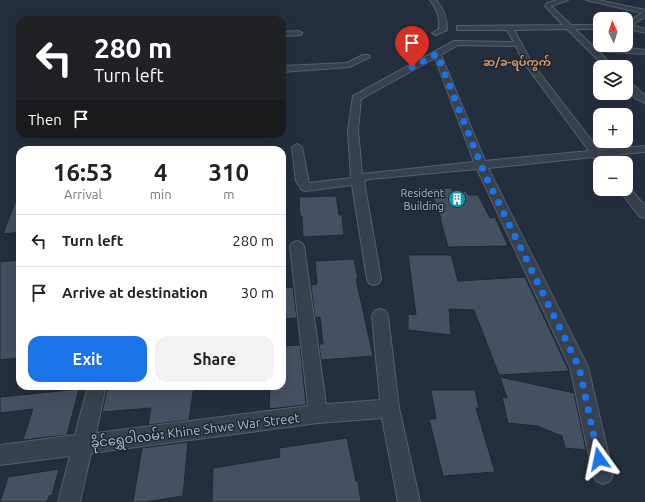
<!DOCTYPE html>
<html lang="en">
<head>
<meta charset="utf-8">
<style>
	:root { --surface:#fff; --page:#f2f2f2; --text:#222; --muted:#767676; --line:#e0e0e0; --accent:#1a73e8 }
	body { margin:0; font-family:Ubuntu,"Noto Sans Myanmar",sans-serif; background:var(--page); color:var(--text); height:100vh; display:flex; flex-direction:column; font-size:15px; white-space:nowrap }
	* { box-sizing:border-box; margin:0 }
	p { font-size:13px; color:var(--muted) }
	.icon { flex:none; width:22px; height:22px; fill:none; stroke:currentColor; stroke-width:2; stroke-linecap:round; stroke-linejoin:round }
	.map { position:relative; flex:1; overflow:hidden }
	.sheet { position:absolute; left:16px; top:146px; width:270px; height:244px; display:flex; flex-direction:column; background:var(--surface); border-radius:12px; box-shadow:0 4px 16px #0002 }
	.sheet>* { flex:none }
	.guide { position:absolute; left:16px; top:16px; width:270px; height:122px; border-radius:12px; box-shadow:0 4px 16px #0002; background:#202124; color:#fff; overflow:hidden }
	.needle { width:26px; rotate:356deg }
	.tools { position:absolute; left:593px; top:12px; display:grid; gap:8px }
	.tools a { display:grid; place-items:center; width:40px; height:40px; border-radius:8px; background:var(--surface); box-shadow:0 4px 16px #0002; font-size:20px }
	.pin { position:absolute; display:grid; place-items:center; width:34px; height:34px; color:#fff; margin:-41px -17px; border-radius:50% 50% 50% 0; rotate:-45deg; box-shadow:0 0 4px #0007 }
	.pin .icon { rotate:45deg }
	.me { position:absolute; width:44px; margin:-22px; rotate:348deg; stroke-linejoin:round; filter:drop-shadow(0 0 3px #0008) }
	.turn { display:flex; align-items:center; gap:14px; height:84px; padding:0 12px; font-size:18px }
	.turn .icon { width:52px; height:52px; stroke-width:2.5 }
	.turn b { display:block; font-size:28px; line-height:34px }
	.then { display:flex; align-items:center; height:38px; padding:0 12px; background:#0003; gap:8px; font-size:15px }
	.eta { display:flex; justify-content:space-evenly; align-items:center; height:68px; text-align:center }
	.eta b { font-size:24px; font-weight:700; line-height:28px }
	.primary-button { display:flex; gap:8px; margin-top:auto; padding:8px 12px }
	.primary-button a { flex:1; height:46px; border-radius:12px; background:var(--accent); color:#fff; font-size:16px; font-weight:700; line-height:46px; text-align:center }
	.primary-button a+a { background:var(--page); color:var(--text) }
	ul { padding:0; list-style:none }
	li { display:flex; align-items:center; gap:12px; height:52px; padding:0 12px; border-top:1px solid var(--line) }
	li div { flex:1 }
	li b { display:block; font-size:15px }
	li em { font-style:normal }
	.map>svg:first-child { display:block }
	.building { fill:#455162; stroke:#1f2835 }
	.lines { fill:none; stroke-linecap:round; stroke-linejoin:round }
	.street-casing { stroke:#565f6c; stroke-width:2 }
	.street { fill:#38414e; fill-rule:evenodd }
	.route { stroke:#1a73e8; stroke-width:7; stroke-dasharray:0 12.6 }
	.labels { text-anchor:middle; stroke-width:3; stroke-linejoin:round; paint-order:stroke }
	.far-quarter-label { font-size:11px; font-weight:bold; fill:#d59563; stroke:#1d2633 }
	.poi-label { font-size:11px; fill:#b4bcc9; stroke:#1d2633; text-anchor:end }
	.near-street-label { font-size:13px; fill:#b4bcc9; stroke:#1d2633 }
</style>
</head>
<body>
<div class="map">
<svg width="645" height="502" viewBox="0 0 645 502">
	<rect width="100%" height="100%" fill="#242f3e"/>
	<g class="building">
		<polygon points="451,188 453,192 466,191 468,195 478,195 490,218 495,217 508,246 448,247 440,218 441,218 430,189"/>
		<polygon points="19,192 20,232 3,234"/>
		<polygon points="336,196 339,215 342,215 344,235 303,237 302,216 300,216 299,197"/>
		<polygon points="408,255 451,255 458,281 525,277 569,371 499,375 474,310 449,309 451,335 408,330 408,314 416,315"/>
		<polygon points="354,259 358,279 356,279 373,356 321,360 319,344 323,344 320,317 315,318 311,285 317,284 315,261"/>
		<polygon points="20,260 20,358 0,360 0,262"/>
		<polygon points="293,287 297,318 282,319 282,288"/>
		<polygon points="300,345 306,405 269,409 270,386 282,386 282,346"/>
		<polygon points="500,377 574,393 586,450 565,448 562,436 537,426 508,423 502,397 507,398"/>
		<polygon points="156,386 194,386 189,420 148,425 151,408 102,412 107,390"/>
		<polygon points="79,389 67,435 23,440 33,409 0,413 0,397"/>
		<polygon points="431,390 475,390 479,408 476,408 495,472 443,476 429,419 436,419"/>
		<polygon points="347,438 356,481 358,481 361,502 212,502 213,468 280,457 279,448"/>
		<polygon points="188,442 183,496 146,502 133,502 142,448"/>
		<polygon points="59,469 52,495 49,496 47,502 0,502 8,477"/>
	</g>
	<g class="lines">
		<defs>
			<g id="street">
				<path d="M 430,0 L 436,0 C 444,9 447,18 447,30 L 436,35 L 432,33 L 439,29 C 440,17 437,9 430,0 Z"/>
				<path d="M 557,0 L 568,0 L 551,6 L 571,25 L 600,25 L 600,29 L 575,29 L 593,46 L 622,47 L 645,50 L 645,54 L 598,51 L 614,67 L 605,67 L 567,29 L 514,30 L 532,63 L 599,150 L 645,146 L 645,152 L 604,156 L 606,159 L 600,162 L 596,161 L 593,157 L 488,168 L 588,367 L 613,474 L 610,481 L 603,484 L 596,481 L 593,474 L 570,367 L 477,169 L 370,179 L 364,181 L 381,279 L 379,283 L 374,285 L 369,283 L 367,279 L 352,185 L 306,191 L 302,190 L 296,181 L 292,147 L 297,144 L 302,147 L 309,183 L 351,178 L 348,130 L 353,96 L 454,41 L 514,42 L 507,30 L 457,30 L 457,26 L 563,25 L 545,6 L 547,3 ZM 458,45 L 516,46 L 524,63 L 589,151 L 485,161 L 441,55 ZM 435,58 L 474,162 L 362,174 L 358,130 L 361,99 Z"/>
				<polygon points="586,0 598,0 645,10 645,17 632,25 645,29 645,33 626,28 626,23 642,13"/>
				<polygon points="298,31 302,33 301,35 282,36 282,32"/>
				<polygon points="363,55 369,55 370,57 349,67 282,72 282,66 347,63"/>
				<polygon points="626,80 629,81 645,96 645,103 635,98 626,88"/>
				<polygon points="626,186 628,186 645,206 645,218 640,217 618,189 626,189"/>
				<polygon points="297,241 302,243 304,246 326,404 380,400 372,316 374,311 380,309 386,311 388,316 399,408 420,502 398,502 382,418 318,423 91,453 80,502 58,502 70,456 0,465 0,445 75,435 88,386 106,386 96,433 308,406 290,246 292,243"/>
			</g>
		</defs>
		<use href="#street" class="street-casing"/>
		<use href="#street" class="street"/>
	</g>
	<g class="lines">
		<polyline class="route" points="412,67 437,54 485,175 579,367 599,459"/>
	</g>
	<defs>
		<symbol id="building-disc" viewBox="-11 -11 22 22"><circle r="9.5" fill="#0f9aa8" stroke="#1d2633"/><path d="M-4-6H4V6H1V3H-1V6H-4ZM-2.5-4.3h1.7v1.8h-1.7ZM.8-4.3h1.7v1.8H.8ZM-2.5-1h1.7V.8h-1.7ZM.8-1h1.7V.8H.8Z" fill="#fff"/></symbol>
	</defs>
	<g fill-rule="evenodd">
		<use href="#building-disc" x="447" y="189" width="20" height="20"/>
	</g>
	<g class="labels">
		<g class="far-quarter-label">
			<text x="517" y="66">ဆ/ခ-ရပ်ကွက်</text>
		</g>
		<g class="poi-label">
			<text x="444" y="197">Resident<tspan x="444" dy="13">Building</tspan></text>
		</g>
		<g class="near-street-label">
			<text transform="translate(195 430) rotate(-7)" y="5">ခိုင်ရွှေဝါလမ်း Khine Shwe War Street</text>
		</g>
	</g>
</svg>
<div class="tools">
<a><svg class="needle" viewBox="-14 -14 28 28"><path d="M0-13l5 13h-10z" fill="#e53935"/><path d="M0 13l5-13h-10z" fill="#767676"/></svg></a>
<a><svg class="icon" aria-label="layers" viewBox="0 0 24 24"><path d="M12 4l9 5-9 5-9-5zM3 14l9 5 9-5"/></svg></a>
<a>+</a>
<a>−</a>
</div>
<div class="pin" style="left:412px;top:67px;background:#d93025"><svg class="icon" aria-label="arrive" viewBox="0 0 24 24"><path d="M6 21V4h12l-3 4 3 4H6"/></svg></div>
<svg class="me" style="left:599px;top:459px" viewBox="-20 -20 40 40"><path d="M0-17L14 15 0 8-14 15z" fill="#1a73e8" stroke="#fff" stroke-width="4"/></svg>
<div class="guide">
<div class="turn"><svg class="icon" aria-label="left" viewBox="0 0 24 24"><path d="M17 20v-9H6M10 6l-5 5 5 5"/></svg><div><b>280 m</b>Turn left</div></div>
<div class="then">Then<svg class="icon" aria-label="arrive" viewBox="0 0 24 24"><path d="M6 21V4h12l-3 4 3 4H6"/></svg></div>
</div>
<section class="sheet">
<div class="eta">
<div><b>16:53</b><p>Arrival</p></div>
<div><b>4</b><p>min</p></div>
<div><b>310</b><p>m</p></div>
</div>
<ul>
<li><svg class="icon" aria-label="left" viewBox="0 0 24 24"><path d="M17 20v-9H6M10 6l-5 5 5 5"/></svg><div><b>Turn left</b></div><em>280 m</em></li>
<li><svg class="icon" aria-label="arrive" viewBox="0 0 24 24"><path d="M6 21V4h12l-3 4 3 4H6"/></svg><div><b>Arrive at destination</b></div><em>30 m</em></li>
</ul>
<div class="primary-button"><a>Exit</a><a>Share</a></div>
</section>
</div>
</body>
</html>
